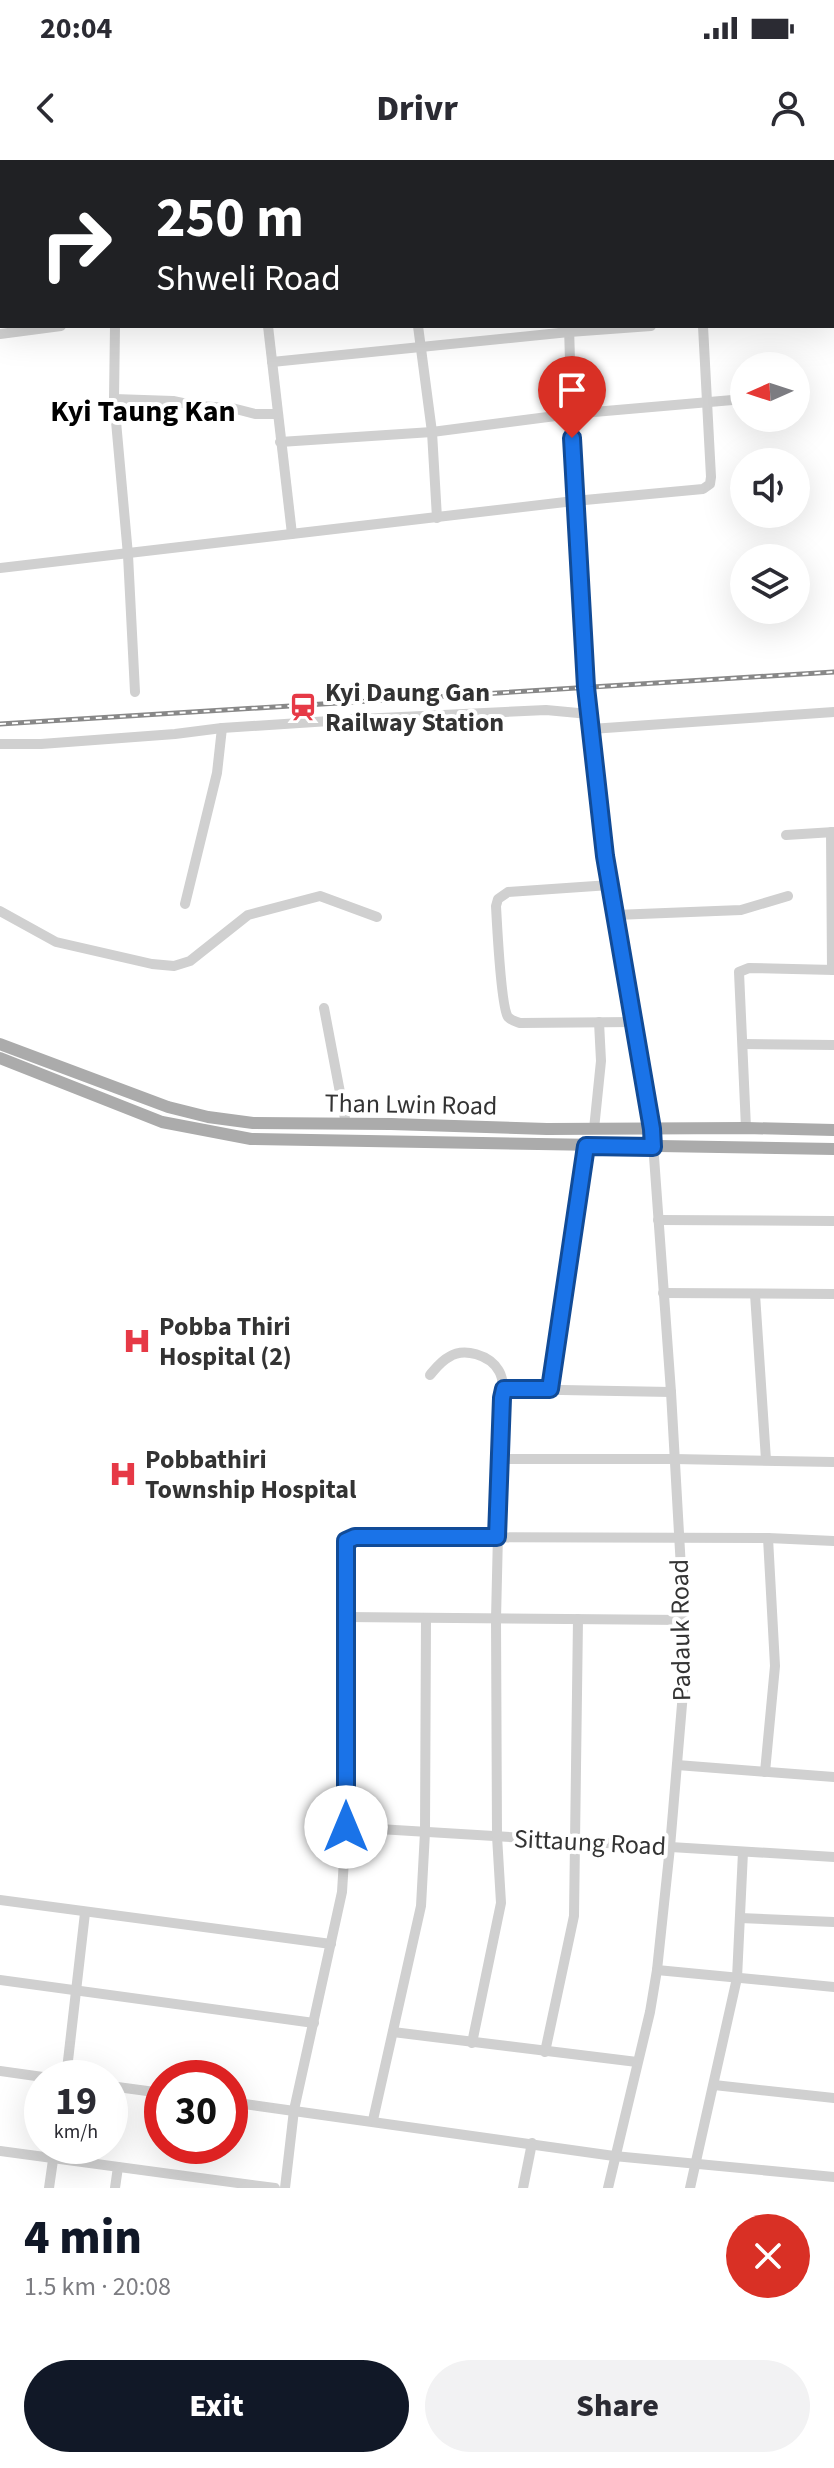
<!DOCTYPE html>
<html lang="en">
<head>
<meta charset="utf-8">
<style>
	:root { --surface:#fff; --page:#f2f2f3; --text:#2b2b33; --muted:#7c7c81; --accent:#111827 }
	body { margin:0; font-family:"Source Sans 3",sans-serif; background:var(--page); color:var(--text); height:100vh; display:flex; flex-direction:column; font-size:30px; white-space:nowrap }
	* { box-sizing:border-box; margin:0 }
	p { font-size:26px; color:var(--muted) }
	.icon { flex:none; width:44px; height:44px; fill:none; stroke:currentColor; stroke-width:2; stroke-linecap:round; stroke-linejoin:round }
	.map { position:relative; height:2028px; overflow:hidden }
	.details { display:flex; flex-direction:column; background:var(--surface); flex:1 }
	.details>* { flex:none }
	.top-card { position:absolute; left:0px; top:0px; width:834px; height:168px; box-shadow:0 8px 32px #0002; background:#202124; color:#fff; overflow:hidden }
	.needle { width:52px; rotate:267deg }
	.buttons { position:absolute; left:730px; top:192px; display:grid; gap:16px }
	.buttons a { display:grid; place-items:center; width:80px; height:80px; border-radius:50%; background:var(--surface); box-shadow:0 8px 32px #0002; font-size:40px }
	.speed { position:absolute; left:24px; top:1900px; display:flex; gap:16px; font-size:40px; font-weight:700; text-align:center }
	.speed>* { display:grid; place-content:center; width:104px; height:104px; border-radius:50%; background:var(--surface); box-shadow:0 8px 32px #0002; line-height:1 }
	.speed small { font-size:20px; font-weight:400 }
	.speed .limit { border:12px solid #d22; background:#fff; color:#111 }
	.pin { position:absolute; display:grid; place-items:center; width:68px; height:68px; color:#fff; margin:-82px -34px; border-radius:50% 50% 50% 0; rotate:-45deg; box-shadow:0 0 8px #0007 }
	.pin .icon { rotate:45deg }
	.me { position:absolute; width:88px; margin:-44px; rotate:0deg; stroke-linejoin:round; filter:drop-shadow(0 0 6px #0008) }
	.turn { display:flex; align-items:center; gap:28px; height:168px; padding:0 24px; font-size:36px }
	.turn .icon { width:104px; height:104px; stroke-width:2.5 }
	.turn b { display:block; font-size:56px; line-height:68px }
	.round { display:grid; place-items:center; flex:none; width:84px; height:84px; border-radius:42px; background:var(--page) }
	.headline { display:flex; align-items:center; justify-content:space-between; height:136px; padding:0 24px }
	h1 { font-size:48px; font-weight:800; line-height:60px; color:var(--accent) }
	.cta { display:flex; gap:16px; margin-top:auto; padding:16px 24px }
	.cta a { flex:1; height:92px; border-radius:48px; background:var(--accent); color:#fff; font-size:32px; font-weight:800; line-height:92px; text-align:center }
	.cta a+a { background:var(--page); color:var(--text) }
	.status { display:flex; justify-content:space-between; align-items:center; height:56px; padding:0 40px; background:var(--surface); direction:ltr }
	.status svg { height:22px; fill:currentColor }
	header { display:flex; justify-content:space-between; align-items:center; height:104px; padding:0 24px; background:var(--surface); font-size:36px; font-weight:800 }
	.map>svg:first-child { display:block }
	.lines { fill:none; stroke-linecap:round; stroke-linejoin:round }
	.minor { stroke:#d0d0d0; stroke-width:10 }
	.major { stroke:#ababab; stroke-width:12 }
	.rail-casing { stroke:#888; stroke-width:5 }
	.rail { stroke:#fff; stroke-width:2; stroke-dasharray:6; stroke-linecap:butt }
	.route-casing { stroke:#114b97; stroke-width:20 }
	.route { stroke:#1a73e8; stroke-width:14 }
	.labels { text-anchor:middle; stroke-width:8; stroke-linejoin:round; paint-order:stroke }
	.poi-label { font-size:26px; font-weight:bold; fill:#333; stroke:#fff; text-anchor:start }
	.street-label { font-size:26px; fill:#333; stroke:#fff }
	.quarter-label { font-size:30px; font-weight:bold; fill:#000; stroke:#fff }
</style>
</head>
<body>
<div class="status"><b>20:04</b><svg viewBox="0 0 49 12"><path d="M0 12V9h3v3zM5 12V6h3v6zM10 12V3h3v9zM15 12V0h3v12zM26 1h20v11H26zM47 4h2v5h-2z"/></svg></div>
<header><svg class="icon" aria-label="back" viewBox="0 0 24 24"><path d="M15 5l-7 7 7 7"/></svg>Drivr<svg class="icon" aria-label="person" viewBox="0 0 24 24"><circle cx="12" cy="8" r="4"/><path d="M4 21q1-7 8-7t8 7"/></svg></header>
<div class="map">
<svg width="834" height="2028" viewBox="0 0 834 2028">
	<rect width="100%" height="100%" fill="#fff"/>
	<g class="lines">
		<g class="minor">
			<polyline points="95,0 96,2"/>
			<polyline points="166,0 166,2"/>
			<polyline points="195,0 195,2"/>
			<polyline points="253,0 253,2"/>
			<polyline points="404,0 404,2"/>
			<polyline points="573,2 573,0"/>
			<polyline points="704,2 704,0"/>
			<polyline points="790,2 825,0"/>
			<polyline points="0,71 2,70"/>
			<polyline points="832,80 834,80"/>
			<polyline points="832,144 834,144"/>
			<polyline points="115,166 114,239 128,395 135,532"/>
			<polyline points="268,166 292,374"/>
			<polyline points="418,166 432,272 437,358"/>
			<polyline points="569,166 574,341 586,527 605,696 652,969 671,1232 686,1497 670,1687 657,1810 650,1852 608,2028"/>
			<polyline points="0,174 61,166"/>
			<polyline points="272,202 569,172 651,166"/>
			<polyline points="796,234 803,233"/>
			<polyline points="114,239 173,241 197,246 232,248 255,254 277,254"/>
			<polyline points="280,282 432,272 571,254 744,239"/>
			<polyline points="0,408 574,341 703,329 710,324 711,317 703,166"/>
			<polyline points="591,569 834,552"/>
			<polyline points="0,584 41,584 175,574 222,568 360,559 546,550 589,554"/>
			<polyline points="831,672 832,810"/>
			<polyline points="786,675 834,672"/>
			<path d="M 610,725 L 508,732 L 498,739 L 496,746 C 497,764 501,847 508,857 C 512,861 515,861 520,863 L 633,862"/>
			<polyline points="185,744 217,613 222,568"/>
			<polyline points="0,751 56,782 152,804 174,806 190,801 248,755 320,736 377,757"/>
			<polyline points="615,755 741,750 788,736"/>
			<polyline points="324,848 346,964"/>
			<polyline points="743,884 834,885"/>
			<polyline points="746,968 739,812 749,808 834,810"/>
			<polyline points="594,969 601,901 599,862"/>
			<polyline points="658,1060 834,1061"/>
			<polyline points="663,1133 834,1134"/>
			<polyline points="755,1134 766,1300"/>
			<path d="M 430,1215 C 436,1208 441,1201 449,1197 C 464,1187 490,1195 499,1211 C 502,1216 503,1223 504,1229"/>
			<polyline points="550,1229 586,986"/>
			<polyline points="500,1299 674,1299 834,1302"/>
			<polyline points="345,1457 684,1460"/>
			<polyline points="677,1605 834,1617"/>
			<polyline points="765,1612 775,1506 768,1378"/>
			<polyline points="346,1667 834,1697"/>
			<polyline points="0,1740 331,1784"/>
			<polyline points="740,1758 834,1762"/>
			<polyline points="657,1810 834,1827"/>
			<polyline points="0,1820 314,1863"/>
			<polyline points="393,1872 637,1902"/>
			<polyline points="472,1883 501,1743 497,1676 496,1459 501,1246 504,1229 671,1232"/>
			<polyline points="545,1892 574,1756 578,1459"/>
			<polyline points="0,1911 50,1918"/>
			<polyline points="66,1918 85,1753"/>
			<polyline points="714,1925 834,1938"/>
			<polyline points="110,1926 162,1933"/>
			<polyline points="230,1942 614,1996 834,2017"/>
			<polyline points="373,1960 421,1746 425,1672 426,1458"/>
			<polyline points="0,1991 275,2028"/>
			<polyline points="49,2028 55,1986"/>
			<polyline points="115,2028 118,2007"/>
			<polyline points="285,2028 294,1950 342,1732 346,1667 346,1381 355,1377 768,1378 834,1381"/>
			<polyline points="523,2028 532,1983"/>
			<polyline points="690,2028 737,1818 743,1692"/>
		</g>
		<g class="major">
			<polyline points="0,884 168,947 208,957 253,963 391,964 547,969 746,968 834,970"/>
			<polyline points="0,898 162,962 251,979 834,989"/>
		</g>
		<defs>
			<polyline id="rail" points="0,564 834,512"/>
		</defs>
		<use href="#rail" class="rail-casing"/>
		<use href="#rail" class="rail"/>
	</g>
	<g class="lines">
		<defs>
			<polyline id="route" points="346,1667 346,1381 355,1377 497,1377 502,1238 504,1229 550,1229 586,986 653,987 652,969 605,696 586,527 572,278"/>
		</defs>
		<use href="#route" class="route-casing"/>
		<use href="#route" class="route"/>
	</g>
	<defs>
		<symbol id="station-bare" viewBox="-9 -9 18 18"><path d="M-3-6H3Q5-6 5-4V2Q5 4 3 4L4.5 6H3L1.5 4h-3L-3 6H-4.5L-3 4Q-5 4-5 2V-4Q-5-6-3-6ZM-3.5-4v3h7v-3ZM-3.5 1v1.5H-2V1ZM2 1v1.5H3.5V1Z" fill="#e63946" stroke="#fff" stroke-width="2.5" paint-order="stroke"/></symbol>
		<symbol id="hospital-bare" viewBox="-9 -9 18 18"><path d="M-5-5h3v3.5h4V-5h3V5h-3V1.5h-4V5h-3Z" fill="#e63946" stroke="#fff" stroke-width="2.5" paint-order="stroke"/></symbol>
	</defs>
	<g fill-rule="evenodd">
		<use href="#station-bare" x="283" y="527" width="40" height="40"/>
		<use href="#hospital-bare" x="117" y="1161" width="40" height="40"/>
		<use href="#hospital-bare" x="103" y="1294" width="40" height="40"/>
	</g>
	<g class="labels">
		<g class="poi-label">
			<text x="325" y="541">Kyi Daung Gan<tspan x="325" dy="30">Railway Station</tspan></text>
			<text x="159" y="1175">Pobba Thiri<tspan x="159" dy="30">Hospital (2)</tspan></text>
			<text x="145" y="1308">Pobbathiri<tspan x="145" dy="30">Township Hospital</tspan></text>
		</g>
		<g class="street-label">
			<text transform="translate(411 944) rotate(1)" y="9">Than Lwin Road</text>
			<text transform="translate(680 1470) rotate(-91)" y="9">Padauk Road</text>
			<text transform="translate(590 1682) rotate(3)" y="9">Sittaung Road</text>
		</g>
		<g class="quarter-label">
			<text x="143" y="261">Kyi Taung Kan</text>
		</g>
	</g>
</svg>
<div class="buttons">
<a><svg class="needle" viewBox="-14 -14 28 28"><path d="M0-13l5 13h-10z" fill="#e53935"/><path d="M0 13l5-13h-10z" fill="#7c7c81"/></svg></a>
<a><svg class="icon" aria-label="sound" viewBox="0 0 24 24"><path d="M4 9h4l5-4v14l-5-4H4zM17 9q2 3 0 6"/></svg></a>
<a><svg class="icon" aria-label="layers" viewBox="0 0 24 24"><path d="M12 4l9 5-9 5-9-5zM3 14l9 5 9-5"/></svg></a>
</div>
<div class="speed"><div>19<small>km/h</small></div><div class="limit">30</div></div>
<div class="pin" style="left:572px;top:278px;background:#d93025"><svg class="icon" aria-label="arrive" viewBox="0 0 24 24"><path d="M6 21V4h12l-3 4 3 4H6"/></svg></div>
<svg class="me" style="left:346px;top:1667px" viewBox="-20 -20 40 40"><circle r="19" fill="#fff"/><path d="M0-13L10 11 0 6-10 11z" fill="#1a73e8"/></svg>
<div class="top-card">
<div class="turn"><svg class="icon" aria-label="right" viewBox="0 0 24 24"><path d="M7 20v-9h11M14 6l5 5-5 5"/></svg><div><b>250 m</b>Shweli Road</div></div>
</div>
</div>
<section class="details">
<div class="headline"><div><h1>4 min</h1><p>1.5 km · 20:08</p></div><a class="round" style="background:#d93025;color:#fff"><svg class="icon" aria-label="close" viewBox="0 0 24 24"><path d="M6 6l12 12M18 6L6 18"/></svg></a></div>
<div class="cta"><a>Exit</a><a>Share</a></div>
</section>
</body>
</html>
